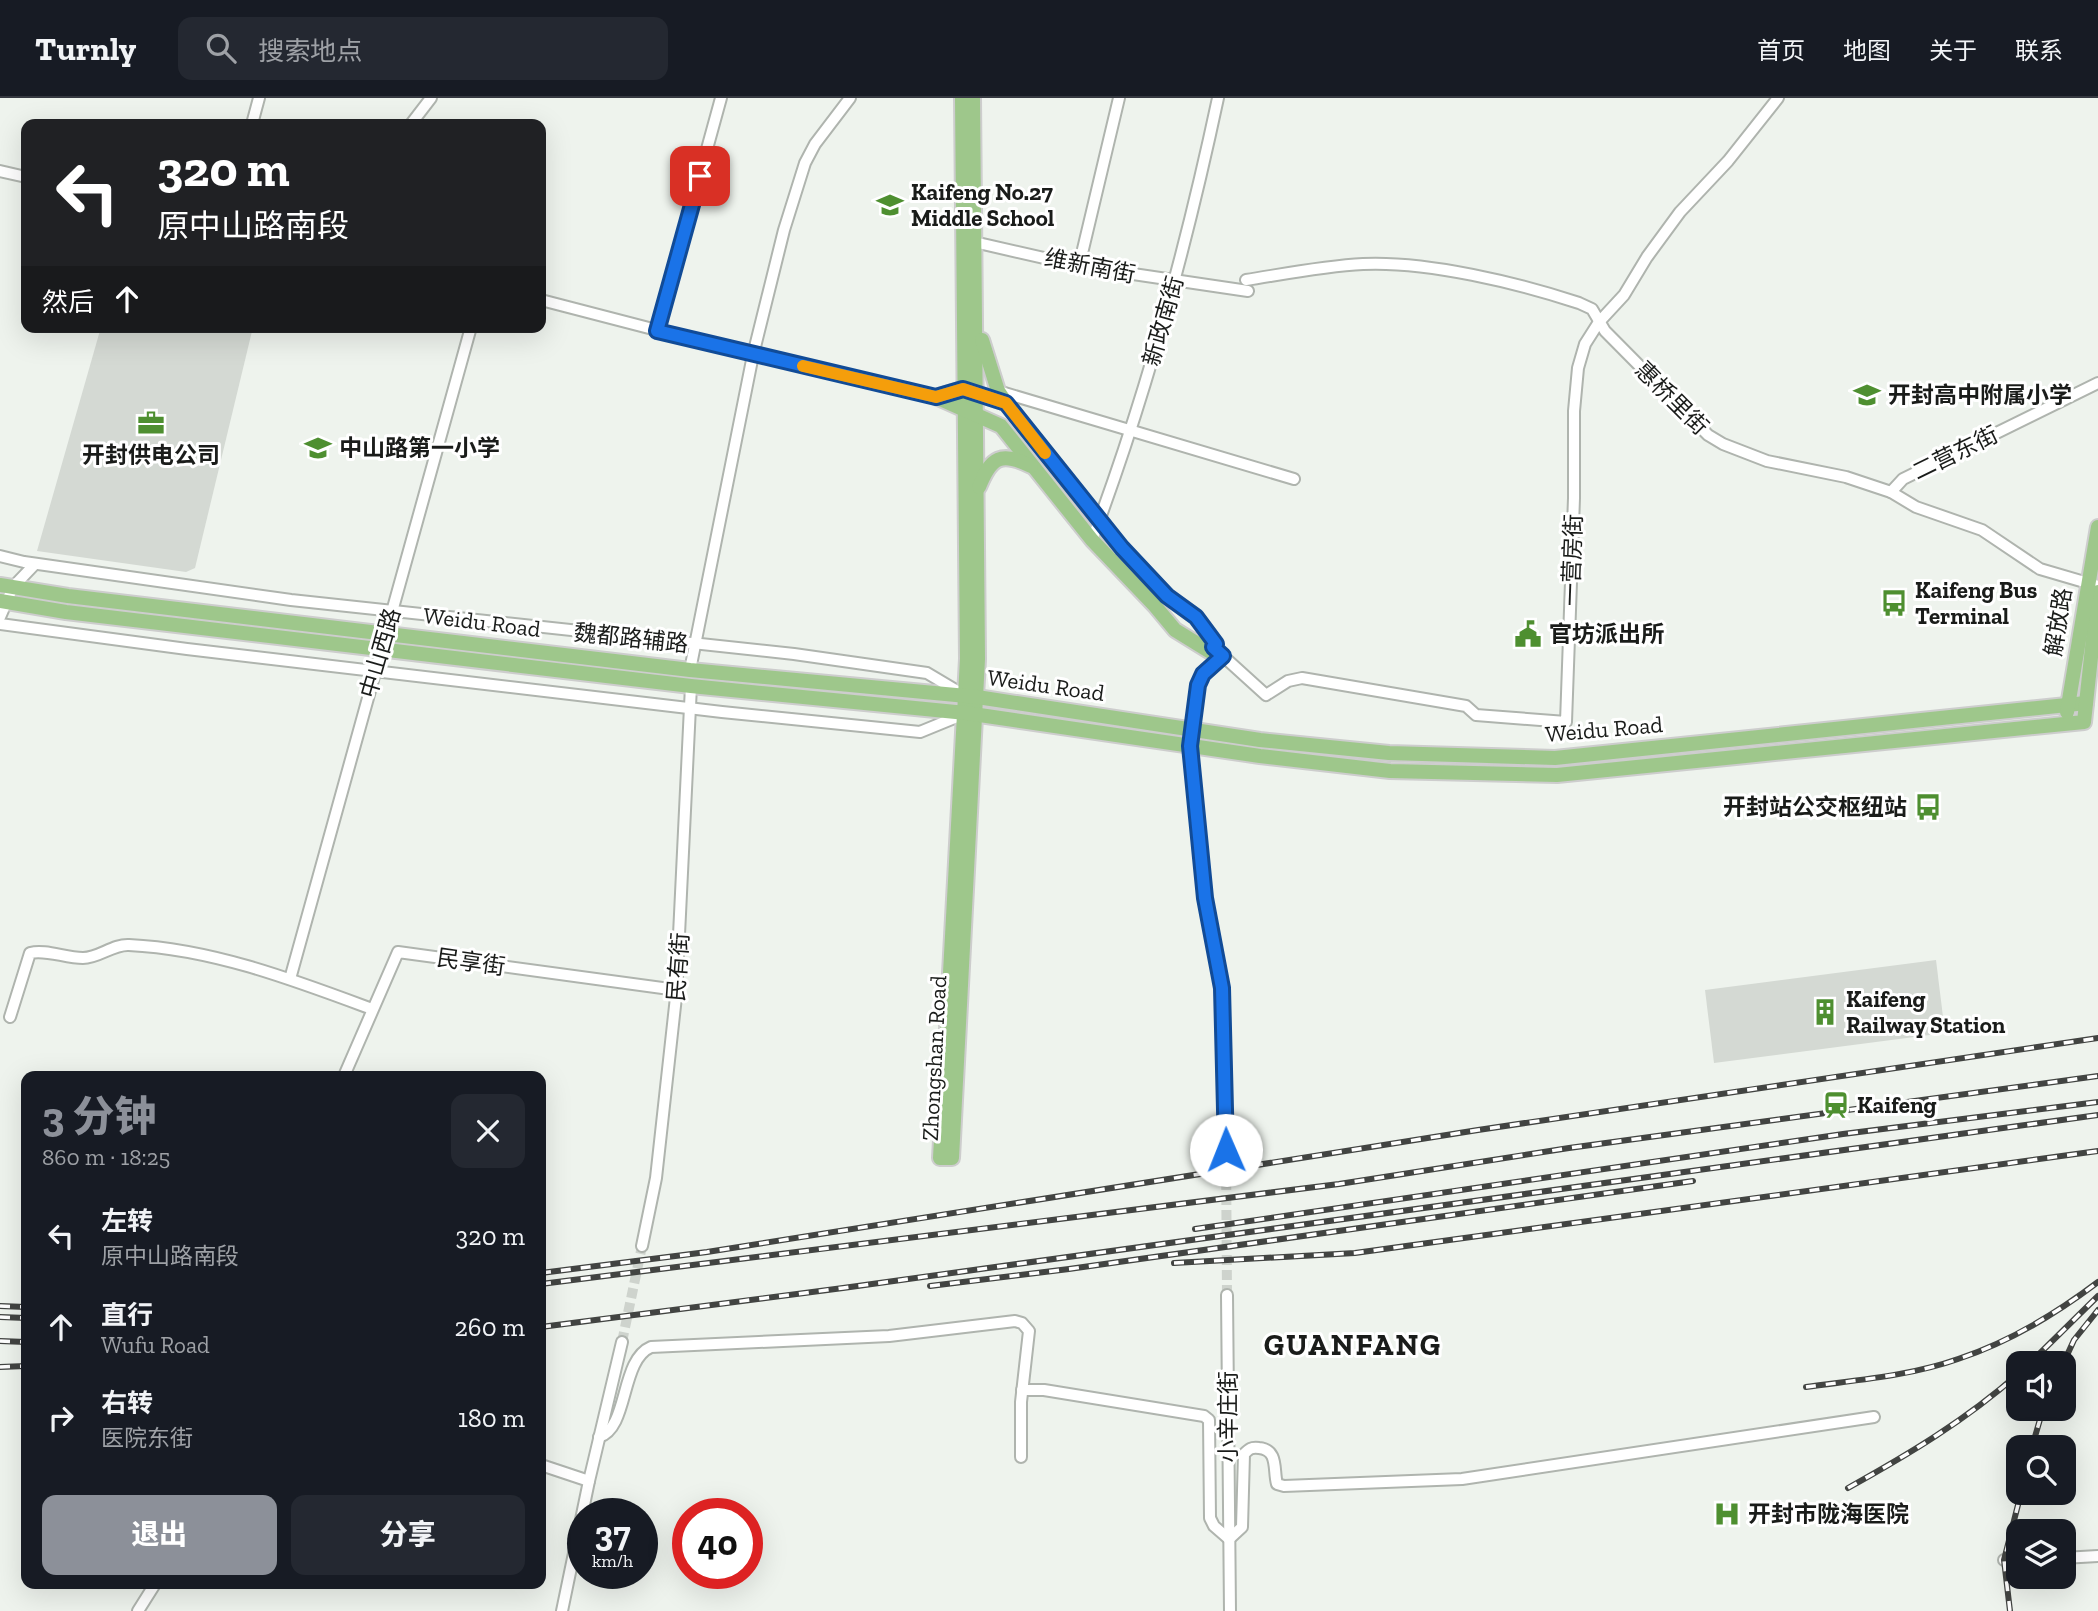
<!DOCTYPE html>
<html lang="zh">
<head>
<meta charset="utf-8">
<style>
	:root { --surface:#171b24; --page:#242831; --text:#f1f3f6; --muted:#9ea1a6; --line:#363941; --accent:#8c9099 }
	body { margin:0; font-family:"Zilla Slab","Noto Sans SC",serif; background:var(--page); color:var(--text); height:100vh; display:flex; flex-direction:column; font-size:26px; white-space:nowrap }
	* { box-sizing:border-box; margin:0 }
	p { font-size:23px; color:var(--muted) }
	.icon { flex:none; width:38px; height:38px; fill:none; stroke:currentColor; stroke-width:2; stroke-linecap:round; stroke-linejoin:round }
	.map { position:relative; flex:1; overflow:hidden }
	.sheet { position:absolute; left:21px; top:973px; width:525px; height:518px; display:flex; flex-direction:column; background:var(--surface); border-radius:14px; box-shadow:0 7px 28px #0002 }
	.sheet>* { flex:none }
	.banner { position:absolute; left:21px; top:21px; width:525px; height:214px; border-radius:14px; box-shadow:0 7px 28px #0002; background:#202124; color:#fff; overflow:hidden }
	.tools { position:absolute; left:2006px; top:1253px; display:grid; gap:14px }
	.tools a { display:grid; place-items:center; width:70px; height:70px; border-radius:14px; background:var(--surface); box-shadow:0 7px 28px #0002; font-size:35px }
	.speed { position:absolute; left:567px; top:1400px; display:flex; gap:14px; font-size:35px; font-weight:700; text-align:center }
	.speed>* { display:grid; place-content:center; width:91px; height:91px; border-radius:50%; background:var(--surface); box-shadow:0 7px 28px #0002; line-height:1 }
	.speed small { font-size:18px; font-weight:400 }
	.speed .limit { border:10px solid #d22; background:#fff; color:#111 }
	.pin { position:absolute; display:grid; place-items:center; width:60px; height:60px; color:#fff; margin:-30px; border-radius:14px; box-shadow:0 4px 10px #0006 }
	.me { position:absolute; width:77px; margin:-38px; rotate:359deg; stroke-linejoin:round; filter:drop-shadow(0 0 5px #0008) }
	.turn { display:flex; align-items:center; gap:24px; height:147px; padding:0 21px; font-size:32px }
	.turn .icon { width:91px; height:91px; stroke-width:2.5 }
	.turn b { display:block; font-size:49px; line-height:60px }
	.then { display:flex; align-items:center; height:66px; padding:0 21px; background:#0003; gap:14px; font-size:26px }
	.round { display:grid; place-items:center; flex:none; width:74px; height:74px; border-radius:14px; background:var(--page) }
	.head { display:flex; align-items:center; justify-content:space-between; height:119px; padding:0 21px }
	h1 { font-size:42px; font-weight:800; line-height:52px; color:var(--accent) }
	.primary-button { display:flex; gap:14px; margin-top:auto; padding:14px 21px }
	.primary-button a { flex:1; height:80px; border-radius:14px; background:var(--accent); color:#fff; font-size:28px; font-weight:800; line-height:80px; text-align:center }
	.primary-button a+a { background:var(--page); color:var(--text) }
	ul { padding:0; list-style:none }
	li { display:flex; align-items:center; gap:21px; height:91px; padding:0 21px }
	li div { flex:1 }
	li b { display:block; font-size:26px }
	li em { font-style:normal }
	header { display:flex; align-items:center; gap:42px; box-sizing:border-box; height:98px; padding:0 35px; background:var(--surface); border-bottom:2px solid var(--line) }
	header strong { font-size:33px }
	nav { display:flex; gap:38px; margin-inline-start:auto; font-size:24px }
	.search { width:490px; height:63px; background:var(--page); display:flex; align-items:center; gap:18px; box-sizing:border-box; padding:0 24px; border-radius:14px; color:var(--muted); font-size:26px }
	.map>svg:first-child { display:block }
	.building { fill:#d4d9d3 }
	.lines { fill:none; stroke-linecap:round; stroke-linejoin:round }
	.minor-tunnel { stroke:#ced3cd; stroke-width:10; stroke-dasharray:10 5; stroke-linecap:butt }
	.minor-casing { stroke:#afb4ae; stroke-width:14 }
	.major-casing { stroke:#cdcdcd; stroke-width:18 }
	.minor { stroke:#fff; stroke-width:10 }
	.major { stroke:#9ec78b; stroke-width:14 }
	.rail-casing { stroke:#424442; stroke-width:6 }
	.rail { stroke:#fff; stroke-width:3.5; stroke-dasharray:10; stroke-linecap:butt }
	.route-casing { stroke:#114b97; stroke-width:18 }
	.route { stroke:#1a73e8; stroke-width:12 }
	.slow { stroke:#f59e0b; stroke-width:12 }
	.labels { text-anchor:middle; stroke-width:6; stroke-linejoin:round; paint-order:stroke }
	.poi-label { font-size:23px; font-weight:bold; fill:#1a1c1a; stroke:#fff; text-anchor:start }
	.street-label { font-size:23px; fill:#1a1c1a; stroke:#fff }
	.district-label { font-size:30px; font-weight:bold; letter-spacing:2px; fill:#1a1c1a; stroke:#fff }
</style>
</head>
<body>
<header>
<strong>Turnly</strong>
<div class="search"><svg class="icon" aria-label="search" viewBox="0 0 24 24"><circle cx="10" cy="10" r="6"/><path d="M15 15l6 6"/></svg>搜索地点</div>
<nav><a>首页</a><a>地图</a><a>关于</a><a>联系</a></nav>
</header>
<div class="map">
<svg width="2098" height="1513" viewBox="0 0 2098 1513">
	<rect width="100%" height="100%" fill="#eef3ed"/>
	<g class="building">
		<polygon points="101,229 253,229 195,470 186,474 37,453"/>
		<polygon points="1936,862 1945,935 1714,965 1705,892"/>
	</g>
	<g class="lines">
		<g class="minor-tunnel">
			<polyline points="1226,1052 1227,1197"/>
			<polyline points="622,1244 642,1148"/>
		</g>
		<defs>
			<g id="minor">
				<polyline points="252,26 259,0"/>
				<polyline points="411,26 431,0"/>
				<polyline points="0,73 26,79"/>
				<polyline points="974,144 1079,168 1248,193"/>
				<polyline points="1079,168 1119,0"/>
				<path d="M 1246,182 C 1284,176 1324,168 1363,166 C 1428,163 1518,185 1579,205 L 1592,211 L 1605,233 L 1708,337 L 1723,346 L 1767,363 L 1846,379 L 1891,394 L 1916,409 L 1982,432 L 2040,471 L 2098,488"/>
				<polyline points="541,202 753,257 936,299"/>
				<polyline points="657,233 721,0"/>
				<polyline points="998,293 1294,381"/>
				<polyline points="1891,394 1903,381 2098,285"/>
				<path d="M 1092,442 C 1146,298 1186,150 1218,0"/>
				<polyline points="0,458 24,464 291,502 794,556 927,575 964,597"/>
				<polyline points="0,519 13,489 35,466"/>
				<polyline points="0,526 187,551 722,614 920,634 964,616"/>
				<polyline points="1218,554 1223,558 1203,576 1198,587 1190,648 1205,800 1222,890 1226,1052"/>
				<polyline points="1223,558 1266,597 1288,583 1302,580 1466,608 1476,617 1566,624 1574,400 1574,313 1578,270 1585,246 1599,224 1624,197 1647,159 1680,114 1728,63 1778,0"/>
				<polyline points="690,572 753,257 784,132 805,65 815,46 850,0"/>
				<polyline points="290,881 471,229"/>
				<path d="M 10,919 L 30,855 C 46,851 65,860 83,860 C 99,860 113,846 129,847 C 213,851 294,882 372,911"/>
				<polyline points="344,978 398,854 677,892"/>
				<polyline points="642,1148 656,1080 676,899 691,588"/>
				<polyline points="1227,1197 1230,1513"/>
				<polyline points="1022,1292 1044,1292 1204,1318 1209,1322 1210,1420 1214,1428 1229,1441"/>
				<path d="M 599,1339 C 629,1330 620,1262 651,1249 L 889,1238 L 1015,1223 L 1022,1225 L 1029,1233 L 1021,1304 L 1021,1359"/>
				<polyline points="541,1367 589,1383"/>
				<path d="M 1229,1441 L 1242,1429 L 1244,1356 C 1249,1351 1251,1349 1259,1350 C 1279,1352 1273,1372 1277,1386 L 1284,1388 L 1462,1381 L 1874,1319"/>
				<polyline points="2063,1460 2098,1458"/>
				<polyline points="2004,1462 2018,1462"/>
				<polyline points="138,1513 155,1486"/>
				<polyline points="562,1513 589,1383 622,1244"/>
			</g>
			<g id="major">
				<polyline points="962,0 967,561 940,1060 952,1060 978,561 973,0"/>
				<polyline points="982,242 998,293 1006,305"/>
				<polygon points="963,291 1006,305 1122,451 1167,498 1196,519 1216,546 1209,553 1175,532 1155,508 1092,442 1001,328 936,299"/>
				<path d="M 979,389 C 991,359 1001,353 1031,368"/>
				<polyline points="0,487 68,498 690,572 977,599 1260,642 1389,655 1555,660 2086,605"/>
				<polyline points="0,503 66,514 691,588 966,615 1260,658 1390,673 1557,677 2084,624 2098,494"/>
				<polyline points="2067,614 2098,429"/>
			</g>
		</defs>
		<use href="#minor" class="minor-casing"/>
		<use href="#major" class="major-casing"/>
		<use href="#minor" class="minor"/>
		<use href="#major" class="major"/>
		<defs>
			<g id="rail">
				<polyline points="1195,1131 1843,1036 2098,1004"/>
				<polyline points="1174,1165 1355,1155 2098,1053"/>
				<polyline points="541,1175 707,1154 1478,1032 2098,940"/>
				<polyline points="541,1186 1339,1086 1569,1050 2098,978"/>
				<polyline points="930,1188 1069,1171 1693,1083"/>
				<polyline points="0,1208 26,1209"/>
				<polyline points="0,1219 26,1220"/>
				<polyline points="541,1229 843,1190 2098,1017"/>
				<polyline points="0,1243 26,1244"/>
				<polyline points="2030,1265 2098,1198"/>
				<polyline points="2063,1266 2074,1242 2098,1212"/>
				<polyline points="0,1269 26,1268"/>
				<path d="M 1806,1289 C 1856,1282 1910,1278 1958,1261 C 2007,1245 2057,1215 2098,1184"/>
				<polyline points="2032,1349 2043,1311"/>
				<path d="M 1848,1390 C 1909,1356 1966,1322 2018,1276"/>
				<polyline points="2010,1513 2004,1462 2021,1395"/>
			</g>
		</defs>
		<use href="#rail" class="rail-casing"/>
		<use href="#rail" class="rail"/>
	</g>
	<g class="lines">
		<defs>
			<polyline id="route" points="700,78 657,233 936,299 963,291 1006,305 1122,450 1167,498 1196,519 1216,546 1213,549 1223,558 1203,576 1198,587 1190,648 1205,800 1222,890 1226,1052"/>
		</defs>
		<use href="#route" class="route-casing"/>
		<use href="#route" class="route"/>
		<polyline class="slow" points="803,268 936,299 963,291 1006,305 1045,355"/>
	</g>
	<defs>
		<symbol id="school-bare" viewBox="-9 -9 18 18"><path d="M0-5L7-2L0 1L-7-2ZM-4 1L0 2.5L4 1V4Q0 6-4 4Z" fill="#4e8f30" stroke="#fff" stroke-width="2.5" paint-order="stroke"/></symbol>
		<symbol id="office-bare" viewBox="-9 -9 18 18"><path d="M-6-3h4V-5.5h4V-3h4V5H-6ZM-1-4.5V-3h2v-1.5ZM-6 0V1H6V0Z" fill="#4e8f30" stroke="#fff" stroke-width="2.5" paint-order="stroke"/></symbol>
		<symbol id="bus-bare" viewBox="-9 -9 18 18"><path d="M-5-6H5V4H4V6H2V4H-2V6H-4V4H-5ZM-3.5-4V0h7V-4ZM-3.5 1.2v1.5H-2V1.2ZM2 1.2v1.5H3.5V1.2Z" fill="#4e8f30" stroke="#fff" stroke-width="2.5" paint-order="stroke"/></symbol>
		<symbol id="civic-bare" viewBox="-9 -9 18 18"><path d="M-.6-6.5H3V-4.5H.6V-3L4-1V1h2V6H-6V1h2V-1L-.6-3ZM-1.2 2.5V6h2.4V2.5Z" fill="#4e8f30" stroke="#fff" stroke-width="2.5" paint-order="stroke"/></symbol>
		<symbol id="building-bare" viewBox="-9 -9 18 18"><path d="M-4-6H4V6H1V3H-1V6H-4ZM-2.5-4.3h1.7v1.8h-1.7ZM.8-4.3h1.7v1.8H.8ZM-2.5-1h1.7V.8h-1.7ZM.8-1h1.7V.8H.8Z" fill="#4e8f30" stroke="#fff" stroke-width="2.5" paint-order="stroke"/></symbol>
		<symbol id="station-bare" viewBox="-9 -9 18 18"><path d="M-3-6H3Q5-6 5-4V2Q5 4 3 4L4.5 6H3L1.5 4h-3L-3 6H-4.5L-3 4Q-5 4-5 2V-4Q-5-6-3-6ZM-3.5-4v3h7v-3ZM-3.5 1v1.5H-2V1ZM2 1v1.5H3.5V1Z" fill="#4e8f30" stroke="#fff" stroke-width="2.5" paint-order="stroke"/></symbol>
		<symbol id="hospital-bare" viewBox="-9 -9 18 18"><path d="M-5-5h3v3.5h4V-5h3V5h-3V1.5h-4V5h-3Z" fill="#4e8f30" stroke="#fff" stroke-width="2.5" paint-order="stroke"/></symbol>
	</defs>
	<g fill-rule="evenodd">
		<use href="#school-bare" x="871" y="88" width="38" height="38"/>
		<use href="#school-bare" x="1848" y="278" width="38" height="38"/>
		<use href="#office-bare" x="132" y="306" width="38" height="38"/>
		<use href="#school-bare" x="299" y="331" width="38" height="38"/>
		<use href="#bus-bare" x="1875" y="486" width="38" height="38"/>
		<use href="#civic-bare" x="1509" y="517" width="38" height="38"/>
		<use href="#bus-bare" x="1909" y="690" width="38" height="38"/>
		<use href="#building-bare" x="1806" y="895" width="38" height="38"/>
		<use href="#station-bare" x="1817" y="988" width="38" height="38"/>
		<use href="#hospital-bare" x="1708" y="1397" width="38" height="38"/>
	</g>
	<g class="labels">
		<g class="poi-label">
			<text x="911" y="102">Kaifeng No.27<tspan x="911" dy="26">Middle School</tspan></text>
			<text x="1888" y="305">开封高中附属小学</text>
			<text x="339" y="358">中山路第一小学</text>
			<text x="151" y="365" text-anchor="middle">开封供电公司</text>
			<text x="1915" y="500">Kaifeng Bus<tspan x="1915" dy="26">Terminal</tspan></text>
			<text x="1549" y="544">官坊派出所</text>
			<text x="1907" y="717" text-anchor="end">开封站公交枢纽站</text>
			<text x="1846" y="909">Kaifeng<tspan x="1846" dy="26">Railway Station</tspan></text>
			<text x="1857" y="1015">Kaifeng</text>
			<text x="1748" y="1424">开封市陇海医院</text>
		</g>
		<g class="street-label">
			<text transform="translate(1090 168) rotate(11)" y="8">维新南街</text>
			<text transform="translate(1163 223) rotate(-74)" y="8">新政南街</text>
			<text transform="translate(1672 300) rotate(45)" y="8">惠桥里街</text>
			<text transform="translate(1955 355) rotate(-26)" y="8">二营东街</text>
			<text transform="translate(1572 462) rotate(-88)" y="8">一营房街</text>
			<text transform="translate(482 524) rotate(7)" y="8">Weidu Road</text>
			<text transform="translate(2058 524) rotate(-81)" y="8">解放路</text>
			<text transform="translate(631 540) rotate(6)" y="8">魏都路辅路</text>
			<text transform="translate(380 555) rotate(-74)" y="8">中山西路</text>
			<text transform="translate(1046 587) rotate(8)" y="8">Weidu Road</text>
			<text transform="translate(1604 631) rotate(-5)" y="8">Weidu Road</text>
			<text transform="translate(471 864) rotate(8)" y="8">民享街</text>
			<text transform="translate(678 869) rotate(-86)" y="8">民有街</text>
			<text transform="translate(934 960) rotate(-87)" y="8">Zhongshan Road</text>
			<text transform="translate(1228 1319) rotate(-90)" y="8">小辛庄街</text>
		</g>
		<g class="district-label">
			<text x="1353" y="1257">GUANFANG</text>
		</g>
	</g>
</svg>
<div class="tools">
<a><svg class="icon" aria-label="sound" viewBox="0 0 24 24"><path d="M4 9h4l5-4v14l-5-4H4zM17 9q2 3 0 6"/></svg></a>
<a><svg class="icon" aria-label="search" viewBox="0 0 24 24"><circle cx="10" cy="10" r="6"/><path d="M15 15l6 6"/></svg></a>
<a><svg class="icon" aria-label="layers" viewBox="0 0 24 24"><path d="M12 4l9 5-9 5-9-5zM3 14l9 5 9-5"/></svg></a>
</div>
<div class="speed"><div>37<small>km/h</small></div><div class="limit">40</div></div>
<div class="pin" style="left:700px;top:78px;background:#d93025"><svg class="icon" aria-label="arrive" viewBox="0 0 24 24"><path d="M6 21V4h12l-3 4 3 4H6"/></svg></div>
<svg class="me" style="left:1226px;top:1052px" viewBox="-20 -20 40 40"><circle r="19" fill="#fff"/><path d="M0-13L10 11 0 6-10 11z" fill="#1a73e8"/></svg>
<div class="banner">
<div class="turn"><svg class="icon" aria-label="left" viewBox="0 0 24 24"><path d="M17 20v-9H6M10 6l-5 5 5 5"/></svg><div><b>320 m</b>原中山路南段</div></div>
<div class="then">然后<svg class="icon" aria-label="ahead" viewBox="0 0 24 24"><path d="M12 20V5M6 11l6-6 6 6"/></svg></div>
</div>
<section class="sheet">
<div class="head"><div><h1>3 分钟</h1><p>860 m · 18:25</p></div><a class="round"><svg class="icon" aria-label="close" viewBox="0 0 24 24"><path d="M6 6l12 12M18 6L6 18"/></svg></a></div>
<ul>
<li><svg class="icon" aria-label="left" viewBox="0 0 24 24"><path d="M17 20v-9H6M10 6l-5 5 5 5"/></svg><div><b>左转</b><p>原中山路南段</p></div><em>320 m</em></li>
<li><svg class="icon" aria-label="ahead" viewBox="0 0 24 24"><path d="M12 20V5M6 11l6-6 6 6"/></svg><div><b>直行</b><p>Wufu Road</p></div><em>260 m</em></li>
<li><svg class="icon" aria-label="right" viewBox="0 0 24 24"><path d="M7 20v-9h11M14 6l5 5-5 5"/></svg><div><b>右转</b><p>医院东街</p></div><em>180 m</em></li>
</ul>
<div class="primary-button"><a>退出</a><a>分享</a></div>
</section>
</div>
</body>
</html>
